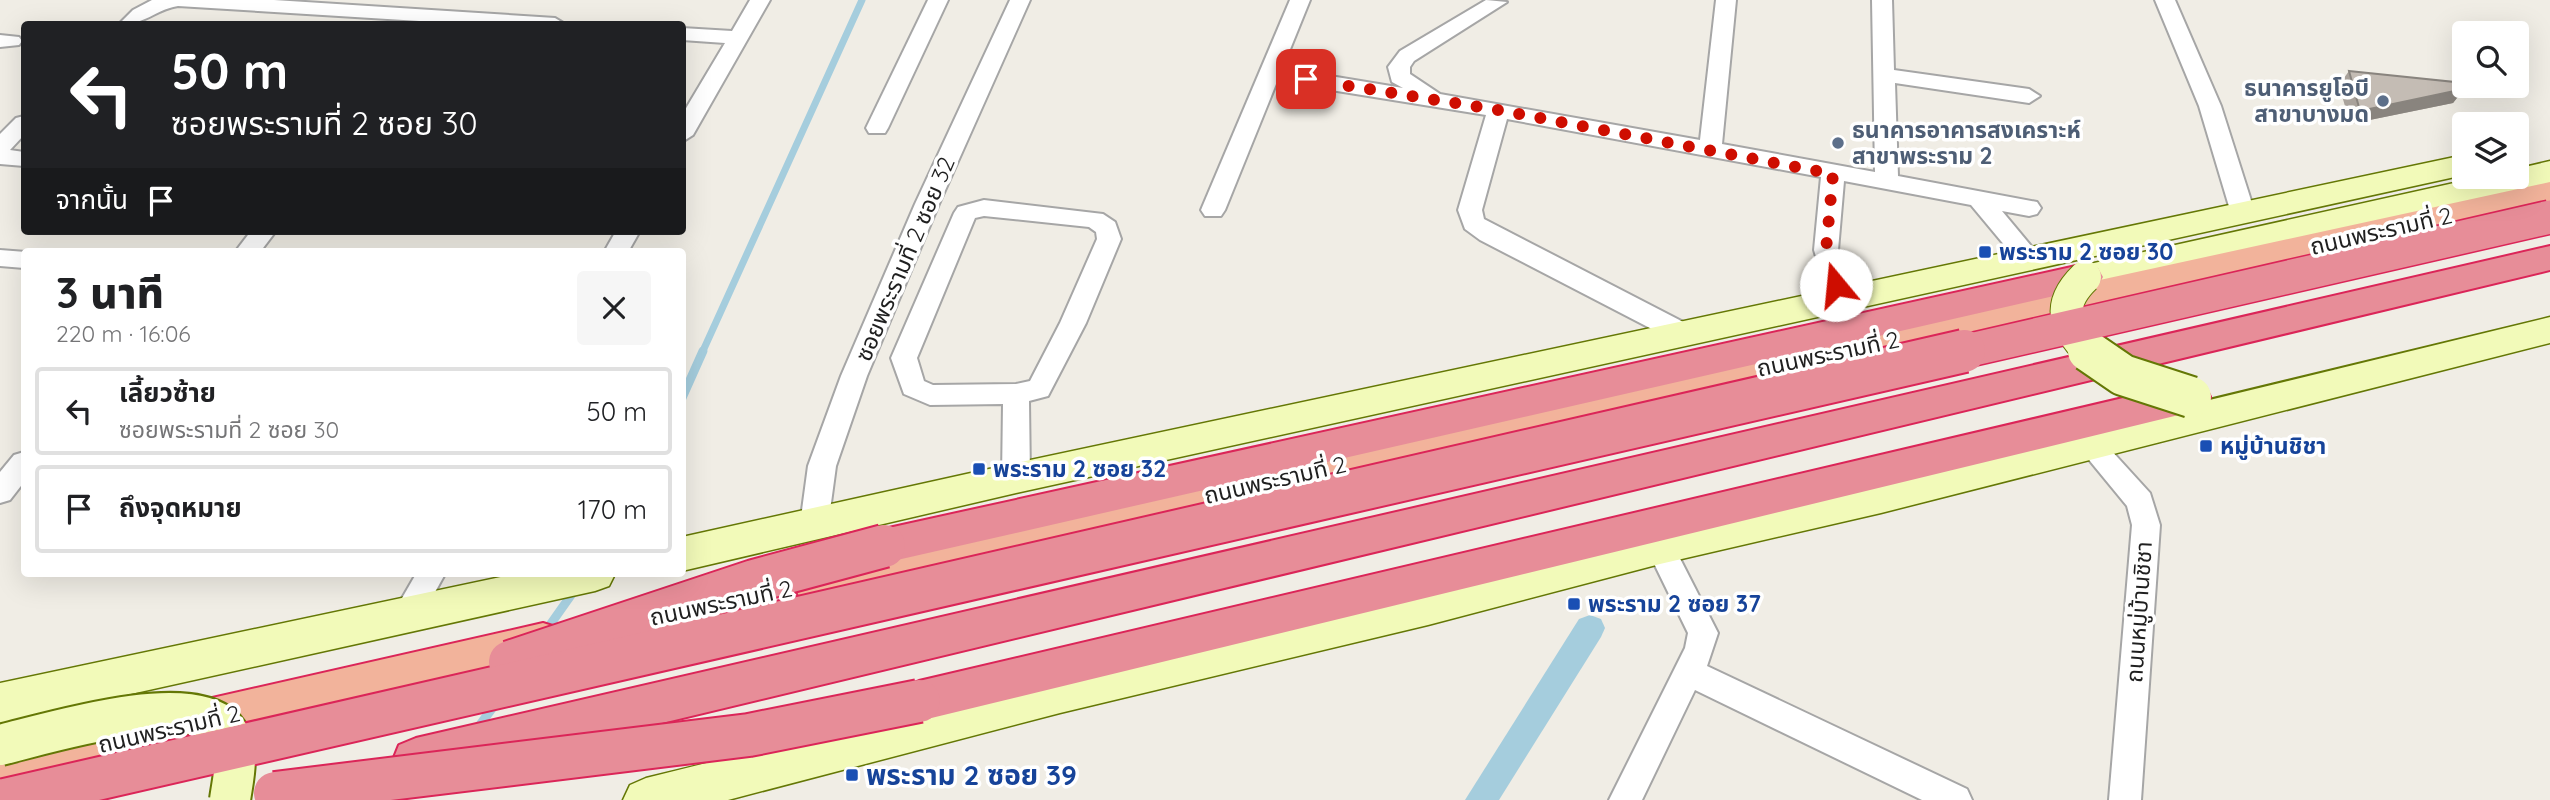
<!DOCTYPE html>
<html lang="th">
<head>
<meta charset="utf-8">
<style>
	:root { --surface:#fff; --page:#f6f6f6; --text:#202124; --muted:#757577; --line:#e0e0e0 }
	body { margin:0; font-family:Quicksand,"Noto Sans Thai",sans-serif; background:var(--page); color:var(--text); height:100vh; display:flex; flex-direction:column; font-size:26px; white-space:nowrap }
	* { box-sizing:border-box; margin:0 }
	p { font-size:23px; color:var(--muted) }
	.icon { flex:none; width:38px; height:38px; fill:none; stroke:currentColor; stroke-width:2; stroke-linecap:round; stroke-linejoin:round }
	.map { position:relative; flex:1; overflow:hidden }
	.sheet { position:absolute; left:21px; top:248px; width:665px; height:329px; display:flex; flex-direction:column; background:var(--surface); border-radius:7px; box-shadow:0 7px 28px #0002 }
	.sheet>* { flex:none }
	.hud { position:absolute; left:21px; top:21px; width:665px; height:214px; border-radius:7px; box-shadow:0 7px 28px #0002; background:#202124; color:#fff; overflow:hidden }
	.tools { position:absolute; left:2452px; top:21px; display:grid; gap:14px }
	.tools a { display:grid; place-items:center; width:77px; height:77px; border-radius:7px; background:var(--surface); box-shadow:0 7px 28px #0002; font-size:35px }
	.pin { position:absolute; display:grid; place-items:center; width:60px; height:60px; color:#fff; margin:-30px; border-radius:14px; box-shadow:0 4px 10px #0006 }
	.me { position:absolute; width:77px; margin:-38px; rotate:343deg; stroke-linejoin:round; filter:drop-shadow(0 0 5px #0008) }
	.turn { display:flex; align-items:center; gap:24px; height:147px; padding:0 35px; font-size:32px }
	.turn .icon { width:91px; height:91px; stroke-width:2.5 }
	.turn b { display:block; font-size:49px; line-height:60px }
	.then { display:flex; align-items:center; height:66px; padding:0 35px; background:#0003; gap:14px; font-size:26px }
	.round { display:grid; place-items:center; flex:none; width:74px; height:74px; border-radius:7px; background:var(--page) }
	.headline { display:flex; align-items:center; justify-content:space-between; height:119px; padding:0 35px }
	h1 { font-size:42px; font-weight:800; line-height:52px }
	ul { padding:0; list-style:none }
	li { display:flex; align-items:center; gap:21px; height:88px; margin:0 14px 10px; padding:0 21px; border:4px solid var(--line); border-radius:7px }
	li div { flex:1 }
	li b { display:block; font-size:26px }
	li em { font-style:normal }
	.map>svg:first-child { display:block }
	.lines { fill:none; stroke-linecap:round; stroke-linejoin:round }
	.stream-far1 { stroke:#a5cddd; stroke-width:7 }
	.stream { stroke:#a5cddd; stroke-width:9 }
	.canal { fill:#a5cddd; fill-rule:evenodd }
	.minor-casing { stroke:#a6a6a6; stroke-width:4 }
	.secondary-casing { stroke:#647705; stroke-width:3 }
	.trunk-casing { stroke:#db2558; stroke-width:4 }
	.motorway-casing { stroke:#db2558; stroke-width:4 }
	.minor { fill:#fff; fill-rule:evenodd }
	.secondary { fill:#f2fab9; fill-rule:evenodd }
	.trunk { fill:#f2b39b; fill-rule:evenodd }
	.motorway { fill:#e78d98; fill-rule:evenodd }
	.secondary-bridge-far1-casing { stroke:#647705; stroke-width:34; stroke-linecap:butt }
	.secondary-bridge-casing { stroke:#647705; stroke-width:44; stroke-linecap:butt }
	.motorway-bridge-far1-casing { stroke:#db2558; stroke-width:36; stroke-linecap:butt }
	.motorway-bridge-casing { stroke:#db2558; stroke-width:46; stroke-linecap:butt }
	.secondary-bridge-far1 { stroke:#f2fab9; stroke-width:32 }
	.secondary-bridge { stroke:#f2fab9; stroke-width:40 }
	.motorway-bridge-far1 { stroke:#e78d98; stroke-width:33 }
	.motorway-bridge { stroke:#e78d98; stroke-width:42 }
	.wall { fill:#a9a29b }
	.shaded-wall { fill:#89847e }
	.building { fill:#c4bcb4; stroke:#89847e; stroke-width:2 }
	.route { stroke:#ce0d00; stroke-width:12; stroke-dasharray:0 21.6 }
	.service-dot { fill:#5c6f8a; stroke:#fff; stroke-width:2.5 }
	.transit-dot { fill:#1a4fb4; stroke:#fff; stroke-width:2.5 }
	.labels { text-anchor:middle; stroke-width:7; stroke-linejoin:round; paint-order:stroke }
	.service-label { font-size:23px; font-weight:bold; fill:#4e5e75; stroke:#fff; text-anchor:end }
	.street-label { font-size:23px; fill:#1f1f1f; stroke:#fff }
	.transit-label { font-size:23px; font-weight:bold; fill:#164399; stroke:#fff; text-anchor:start }
	.near-transit-label { font-size:28px; font-weight:bold; fill:#164399; stroke:#fff; text-anchor:start }
</style>
</head>
<body>
<div class="map">
<svg width="2550" height="800" viewBox="0 0 2550 800">
	<rect width="100%" height="100%" fill="#f0ede5"/>
	<g class="lines">
		<polyline class="stream-far1" points="702,353 862,0"/>
		<g class="stream">
			<polyline points="682,398 703,351"/>
			<polyline points="545,632 586,574"/>
			<polyline points="477,729 496,703"/>
		</g>
		<polygon class="canal" points="1590,615 1601,619 1605,628 1601,637 1499,800 1465,800 1579,619"/>
		<defs>
			<g id="minor">
				<path d="M 152,0 L 274,0 L 555,18 L 565,24 L 468,24 L 178,6 C 151,11 149,24 119,24 L 133,10 Z"/>
				<polygon points="750,0 770,0 693,135 682,142 682,115 725,43 682,40 682,28 732,31"/>
				<polygon points="928,0 948,0 888,128 885,133 869,133 866,128"/>
				<polygon points="1010,0 1030,0 939,204 867,376 836,466 828,525 824,533 814,537 804,533 800,525 808,466 841,376 915,204"/>
				<polygon points="1290,0 1310,0 1225,210 1221,216 1205,216 1201,210"/>
				<polygon points="1486,0 1507,2 1414,61 1410,67 1410,74 1440,94 1700,140 1716,0 1736,0 1722,144 1875,172 1872,0 1892,0 1894,70 2029,89 2040,96 2029,103 1895,83 1898,176 2037,202 2041,208 2037,214 2029,216 2002,211 2042,259 2039,265 2030,267 2021,265 1971,205 1844,181 1838,250 1853,299 1850,305 1841,308 1832,305 1829,299 1814,250 1821,177 1507,119 1482,210 1484,219 1691,326 1695,333 1691,340 1682,342 1673,340 1480,240 1465,229 1458,210 1486,115 1306,86 1295,79 1306,72 1403,88 1392,82 1388,67 1400,51"/>
				<polygon points="2155,0 2175,0 2221,106 2255,213 2251,219 2235,219 2231,213 2199,106"/>
				<polygon points="0,35 19,37 22,41 19,45 0,47"/>
				<polygon points="24,116 24,135 10,150 24,152 24,166 0,164 0,134 16,118"/>
				<path d="M 984,200 L 1103,214 L 1115,222 L 1121,239 L 1086,323 L 1048,396 L 1029,401 L 1030,478 L 1026,486 L 1016,489 L 1006,486 L 1002,478 L 1003,404 L 930,405 L 904,394 L 891,358 L 954,213 L 958,207 ZM 984,216 L 1089,227 L 1096,232 L 1097,239 L 1060,323 L 1030,381 L 1016,384 L 933,385 L 924,381 L 917,358 L 975,218 Z"/>
				<polygon points="251,231 276,231 260,252 235,252"/>
				<polygon points="616,231 640,231 628,252 604,252"/>
				<polygon points="0,250 26,252 24,268 0,266"/>
				<polygon points="2089,433 2099,437 2150,493 2160,525 2141,800 2109,800 2132,525 2127,506 2076,444 2079,437"/>
				<polygon points="24,452 24,482 10,500 0,503 0,472 14,455"/>
				<polygon points="1660,535 1670,539 1718,633 1707,666 1967,789 1972,800 1922,800 1695,690 1642,800 1609,800 1685,648 1688,633 1646,547 1650,539"/>
				<polygon points="416,574 445,574 419,621 409,625 399,621 394,612"/>
			</g>
			<g id="secondary">
				<polygon points="2464,155 2464,175 1016,493 682,571 682,537 1016,463"/>
				<polygon points="2550,161 2550,183 2085,289 2073,286 2068,277 2073,268 2085,265 2481,177 2516,177 2516,169"/>
				<path d="M 2550,317 L 2550,343 L 1881,513 L 1660,564 L 1428,625 L 1060,713 L 728,800 L 623,800 L 630,785 L 646,778 C 1279,620 1916,473 2550,317 Z"/>
				<polygon points="515,574 615,574 609,586 595,591 0,723 0,683"/>
			</g>
			<g id="trunk">
				<polygon points="2550,182 2550,204 1558,428 986,565 814,601 799,596 793,583 799,570 814,565 986,531 1558,398"/>
				<polygon points="543,623 559,628 565,642 559,656 543,661 0,790 0,746"/>
			</g>
			<g id="motorway">
				<polygon points="2550,246 2550,270 416,782 399,775 393,760 399,745 416,738"/>
				<polygon points="2085,264 2098,268 2103,277 2098,286 884,563 869,558 863,546 869,534 884,529"/>
				<polygon points="2191,382 2205,387 2210,397 2205,407 2191,412 919,721 903,715 896,701 903,687 919,681"/>
			</g>
		</defs>
		<use href="#minor" class="minor-casing"/>
		<use href="#secondary" class="secondary-casing"/>
		<use href="#trunk" class="trunk-casing"/>
		<use href="#motorway" class="motorway-casing"/>
		<use href="#minor" class="minor"/>
		<use href="#secondary" class="secondary"/>
		<use href="#trunk" class="trunk"/>
		<use href="#motorway" class="motorway"/>
		<defs>
			<path id="secondary-bridge-far1" d="M 2085,277 C 2056,305 2064,326 2090,353"/>
			<g id="secondary-bridge">
				<polyline points="2088,351 2123,375 2191,397"/>
				<path d="M 0,745 C 46,734 187,690 224,728 C 242,748 233,777 230,800"/>
			</g>
			<polyline id="motorway-bridge-far1" points="1957,353 2550,217"/>
			<g id="motorway-bridge">
				<polyline points="510,662 754,581 884,546"/>
				<polyline points="275,793 749,735 919,701"/>
				<polyline points="5,800 1964,351"/>
			</g>
		</defs>
		<use href="#secondary-bridge-far1" class="secondary-bridge-far1-casing"/>
		<use href="#secondary-bridge" class="secondary-bridge-casing"/>
		<use href="#motorway-bridge-far1" class="motorway-bridge-far1-casing"/>
		<use href="#motorway-bridge" class="motorway-bridge-casing"/>
		<use href="#secondary-bridge-far1" class="secondary-bridge-far1"/>
		<use href="#secondary-bridge" class="secondary-bridge"/>
		<use href="#motorway-bridge-far1" class="motorway-bridge-far1"/>
		<use href="#motorway-bridge" class="motorway-bridge"/>
	</g>
	<polygon class="wall" points="2349,71 2464,89 2453,103 2350,124 2339,85"/>
	<polygon class="shaded-wall" points="2464,89 2453,103 2350,124 2360,111"/>
	<polygon class="building" points="2349,71 2464,83 2464,89 2360,111"/>
	<g class="lines">
		<polyline class="route" points="1306,79 1498,110 1833,174 1826,250 1836,285"/>
	</g>
	<g class="service-dot">
		<circle cx="2383" cy="101" r="7"/>
		<circle cx="1838" cy="143" r="7"/>
	</g>
	<g class="transit-dot">
		<rect x="1978" y="245" width="14" height="14" rx="3.5"/>
		<rect x="2199" y="439" width="14" height="14" rx="3.5"/>
		<rect x="972" y="462" width="14" height="14" rx="3.5"/>
		<rect x="1567" y="597" width="14" height="14" rx="3.5"/>
		<rect x="845" y="768" width="14" height="14" rx="3.5"/>
	</g>
	<g class="labels">
		<g class="service-label">
			<text x="2369" y="96">ธนาคารยูโอบี<tspan x="2369" dy="26">สาขาบางมด</tspan></text>
			<text x="1852" y="138" text-anchor="start">ธนาคารอาคารสงเคราะห์<tspan x="1852" dy="26">สาขาพระราม 2</tspan></text>
		</g>
		<g class="street-label">
			<text transform="translate(2381 231) rotate(-13)" y="8">ถนนพระรามที่ 2</text>
			<text transform="translate(905 259) rotate(-67)" y="8">ซอยพระรามที่ 2 ซอย 32</text>
			<text transform="translate(1828 354) rotate(-12)" y="8">ถนนพระรามที่ 2</text>
			<text transform="translate(1275 480) rotate(-13)" y="8">ถนนพระรามที่ 2</text>
			<text transform="translate(721 603) rotate(-12)" y="8">ถนนพระรามที่ 2</text>
			<text transform="translate(2139 612) rotate(-86)" y="8">ถนนหมู่บ้านชิชา</text>
			<text transform="translate(169 729) rotate(-13)" y="8">ถนนพระรามที่ 2</text>
		</g>
		<g class="transit-label">
			<text x="1999" y="260">พระราม 2 ซอย 30</text>
			<text x="2220" y="454">หมู่บ้านชิชา</text>
			<text x="993" y="477">พระราม 2 ซอย 32</text>
			<text x="1588" y="612">พระราม 2 ซอย 37</text>
		</g>
		<g class="near-transit-label">
			<text x="866" y="785">พระราม 2 ซอย 39</text>
		</g>
	</g>
</svg>
<div class="tools">
<a><svg class="icon" aria-label="search" viewBox="0 0 24 24"><circle cx="10" cy="10" r="6"/><path d="M15 15l6 6"/></svg></a>
<a><svg class="icon" aria-label="layers" viewBox="0 0 24 24"><path d="M12 4l9 5-9 5-9-5zM3 14l9 5 9-5"/></svg></a>
</div>
<div class="pin" style="left:1306px;top:79px;background:#d93025"><svg class="icon" aria-label="arrive" viewBox="0 0 24 24"><path d="M6 21V4h12l-3 4 3 4H6"/></svg></div>
<svg class="me" style="left:1836px;top:285px" viewBox="-20 -20 40 40"><circle r="19" fill="#fff"/><path d="M0-13L10 11 0 6-10 11z" fill="#ce0d00"/></svg>
<div class="hud">
<div class="turn"><svg class="icon" aria-label="left" viewBox="0 0 24 24"><path d="M17 20v-9H6M10 6l-5 5 5 5"/></svg><div><b>50 m</b>ซอยพระรามที่ 2 ซอย 30</div></div>
<div class="then">จากนั้น<svg class="icon" aria-label="arrive" viewBox="0 0 24 24"><path d="M6 21V4h12l-3 4 3 4H6"/></svg></div>
</div>
<section class="sheet">
<div class="headline"><div><h1>3 นาที</h1><p>220 m · 16:06</p></div><a class="round"><svg class="icon" aria-label="close" viewBox="0 0 24 24"><path d="M6 6l12 12M18 6L6 18"/></svg></a></div>
<ul>
<li><svg class="icon" aria-label="left" viewBox="0 0 24 24"><path d="M17 20v-9H6M10 6l-5 5 5 5"/></svg><div><b>เลี้ยวซ้าย</b><p>ซอยพระรามที่ 2 ซอย 30</p></div><em>50 m</em></li>
<li><svg class="icon" aria-label="arrive" viewBox="0 0 24 24"><path d="M6 21V4h12l-3 4 3 4H6"/></svg><div><b>ถึงจุดหมาย</b></div><em>170 m</em></li>
</ul>
</section>
</div>
</body>
</html>
